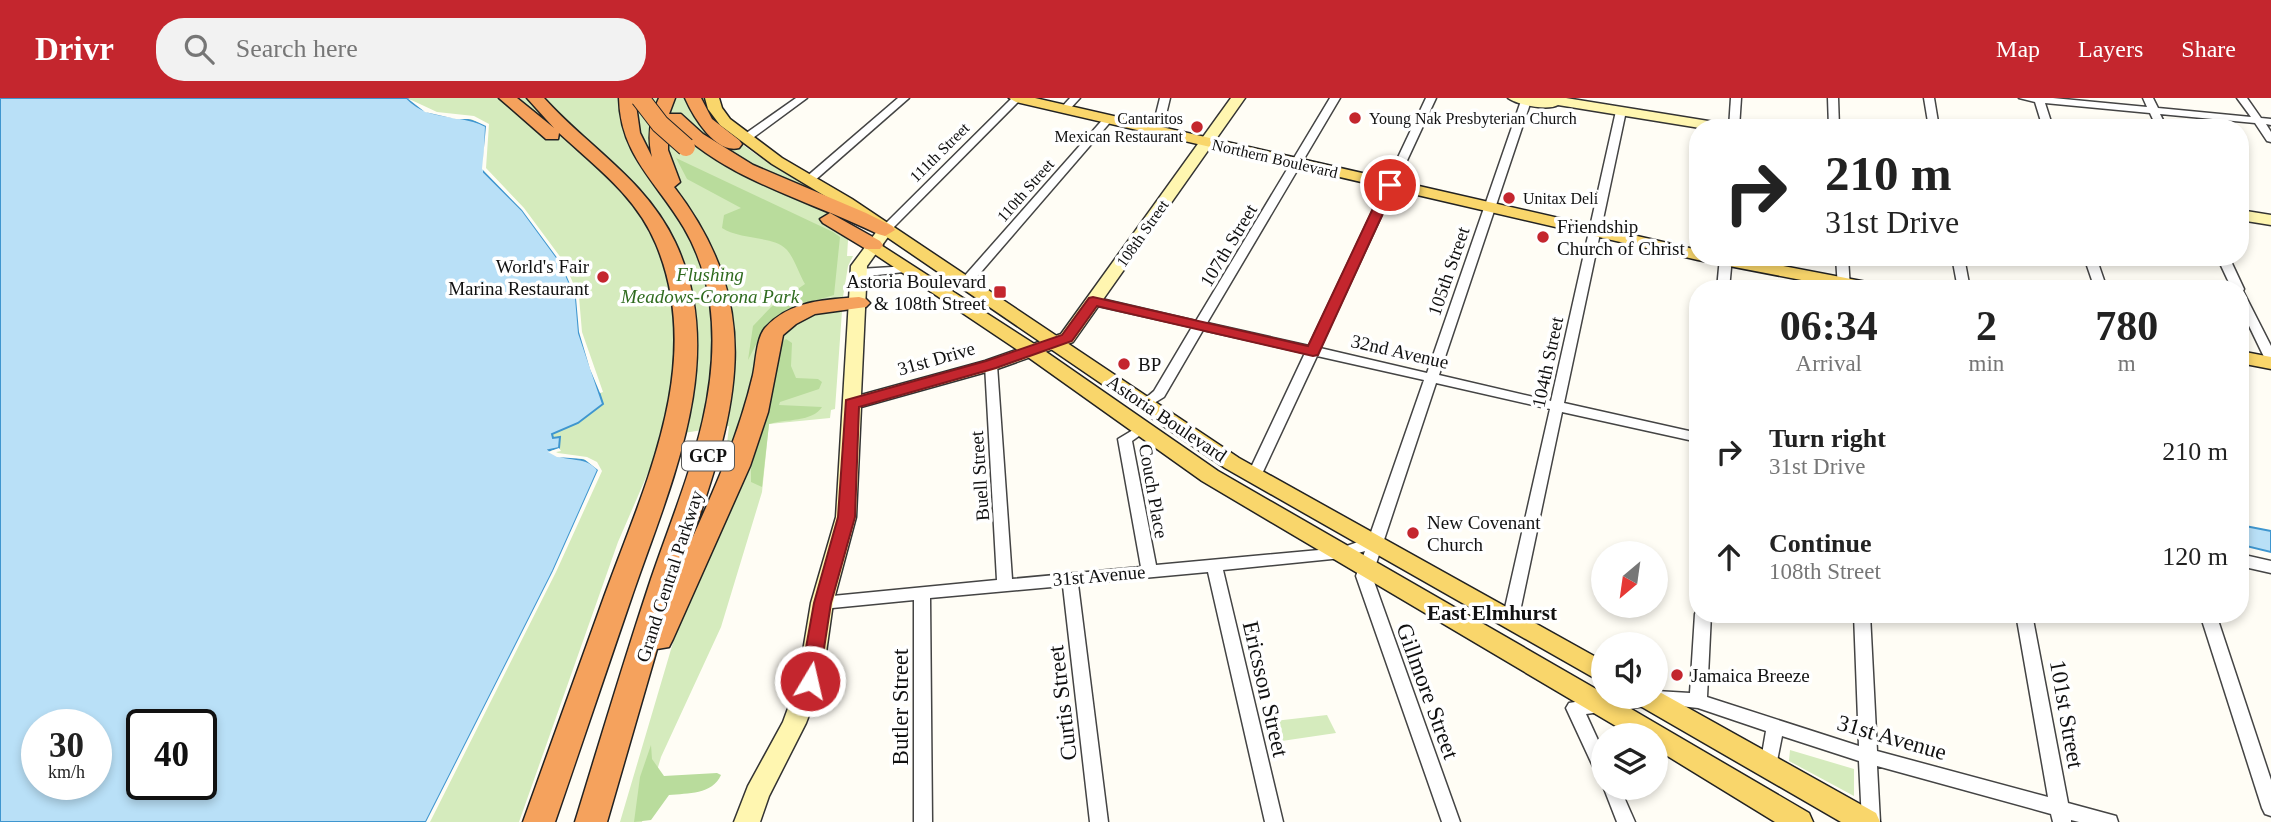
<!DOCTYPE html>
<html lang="en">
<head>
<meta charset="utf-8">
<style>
	:root { --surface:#fff; --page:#f2f2f2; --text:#222; --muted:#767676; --accent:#c4262e }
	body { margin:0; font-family:Georgia,serif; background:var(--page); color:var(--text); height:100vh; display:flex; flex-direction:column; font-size:26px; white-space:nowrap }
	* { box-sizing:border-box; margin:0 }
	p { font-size:23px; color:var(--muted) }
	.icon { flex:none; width:38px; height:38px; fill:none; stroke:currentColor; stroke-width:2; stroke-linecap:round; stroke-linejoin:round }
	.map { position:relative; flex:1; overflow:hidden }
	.sheet { position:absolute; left:1689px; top:182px; width:560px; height:343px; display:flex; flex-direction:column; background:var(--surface); border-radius:28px; box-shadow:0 4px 10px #0003 }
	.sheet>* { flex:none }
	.banner { position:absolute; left:1689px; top:21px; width:560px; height:147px; border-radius:28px; box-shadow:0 4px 10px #0003; background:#fff; color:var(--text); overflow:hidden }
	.needle { width:46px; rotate:209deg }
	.controls { position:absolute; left:1591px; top:443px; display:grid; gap:14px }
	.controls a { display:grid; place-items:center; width:77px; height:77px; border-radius:50%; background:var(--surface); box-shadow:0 4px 10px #0003; font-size:35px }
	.speed { position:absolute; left:21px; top:611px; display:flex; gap:14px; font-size:35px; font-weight:700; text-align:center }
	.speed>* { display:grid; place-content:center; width:91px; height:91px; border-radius:50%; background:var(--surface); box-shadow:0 4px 10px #0003; line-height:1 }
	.speed small { font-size:18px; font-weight:400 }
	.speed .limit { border:4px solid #111; border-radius:10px; background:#fff; color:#111 }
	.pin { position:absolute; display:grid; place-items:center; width:60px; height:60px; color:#fff; margin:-30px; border:4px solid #fff; border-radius:50%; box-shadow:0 2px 7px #0007 }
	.me { position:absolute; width:77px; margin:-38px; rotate:9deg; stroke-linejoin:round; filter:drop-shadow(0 0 5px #0008) }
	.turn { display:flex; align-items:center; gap:24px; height:147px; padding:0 21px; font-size:32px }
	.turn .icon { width:91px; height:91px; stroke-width:2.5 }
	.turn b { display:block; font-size:49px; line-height:60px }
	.eta { display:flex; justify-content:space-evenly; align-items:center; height:119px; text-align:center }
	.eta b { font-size:42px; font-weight:700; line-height:49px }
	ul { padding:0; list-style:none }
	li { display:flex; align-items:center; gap:21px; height:105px; padding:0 21px }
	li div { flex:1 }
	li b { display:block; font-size:26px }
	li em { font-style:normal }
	header { display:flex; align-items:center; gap:42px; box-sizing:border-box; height:98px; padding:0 35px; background:var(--accent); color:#fff }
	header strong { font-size:33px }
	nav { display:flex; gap:38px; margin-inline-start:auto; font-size:24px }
	.search { width:490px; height:63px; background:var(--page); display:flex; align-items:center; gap:18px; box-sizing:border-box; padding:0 24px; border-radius:28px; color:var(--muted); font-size:26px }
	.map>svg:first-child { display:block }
	.green { fill:#d5ebbd; fill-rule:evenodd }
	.forest { fill:#b9dc9c }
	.water { fill:#b9e0f7; stroke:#3f96cf; stroke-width:2; fill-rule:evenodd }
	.pier { fill:#fffdf5 }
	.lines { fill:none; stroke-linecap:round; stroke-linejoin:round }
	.street-casing { stroke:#444; stroke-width:3 }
	.secondary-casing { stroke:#333; stroke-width:3 }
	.primary-casing { stroke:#222; stroke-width:3 }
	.highway-casing { stroke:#222; stroke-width:3 }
	.street { fill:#fff; fill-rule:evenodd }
	.secondary { fill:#fff6b0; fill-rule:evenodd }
	.primary { fill:#f9d66b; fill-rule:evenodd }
	.highway { fill:#f5a25d; fill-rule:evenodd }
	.highway-bridge-casing { stroke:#222; stroke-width:20; stroke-linecap:butt }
	.highway-bridge { stroke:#f5a25d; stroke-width:18 }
	.route { fill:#c4262e; stroke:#7f191e; stroke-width:2 }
	.poi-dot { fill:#c4262e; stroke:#fff; stroke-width:2.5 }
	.labels { text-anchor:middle; stroke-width:7; stroke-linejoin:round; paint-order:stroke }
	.far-poi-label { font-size:16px; fill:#111; stroke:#fff; text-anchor:start }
	.far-street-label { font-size:16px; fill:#111; stroke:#fff }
	.shield { fill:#fff; stroke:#585858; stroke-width:2 }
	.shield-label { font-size:18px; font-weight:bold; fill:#111 }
	.poi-label { font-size:19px; fill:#111; stroke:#fff; text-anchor:start }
	.street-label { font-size:19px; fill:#111; stroke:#fff }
	.park-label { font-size:19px; font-style:italic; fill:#2f6b1f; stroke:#fff }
	.neighbourhood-label { font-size:21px; font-weight:bold; fill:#111; stroke:#fff }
	.near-street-label { font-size:23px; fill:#111; stroke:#fff }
</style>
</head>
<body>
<header>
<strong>Drivr</strong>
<div class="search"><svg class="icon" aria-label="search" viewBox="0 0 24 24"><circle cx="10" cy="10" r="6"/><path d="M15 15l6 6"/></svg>Search here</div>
<nav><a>Map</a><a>Layers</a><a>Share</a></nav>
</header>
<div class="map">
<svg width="2271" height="724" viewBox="0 0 2271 724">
	<rect width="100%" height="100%" fill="#fffdf5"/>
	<g class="green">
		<path d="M 377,0 L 706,0 C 710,40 815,92 850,111 L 847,158 L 853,158 L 848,168 L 843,199 L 835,311 L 831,312 L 830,320 L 769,326 L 762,394 L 721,529 L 661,659 L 642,724 L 620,724 L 724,372 L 729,328 L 664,338 L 618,444 L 519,724 L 0,724 L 37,686 L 96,686 ZM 142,626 L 201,626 L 201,686 L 142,686 Z"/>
		<polygon points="1327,617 1336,635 1269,645 1266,624"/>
		<polygon points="1790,652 1854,671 1854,698 1789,663"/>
	</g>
	<g class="forest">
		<path d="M 676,60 L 833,134 L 840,139 L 834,197 L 787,211 L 766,227 L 748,262 L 753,228 L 771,209 L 805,186 C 799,176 794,159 786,151 C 774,138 740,142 722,130 L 724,117 L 741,110 L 687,81 Z"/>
		<path d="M 786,241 L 792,245 L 791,268 L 796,280 L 818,281 L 822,284 L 819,291 L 780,304 L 779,307 L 822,309 C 813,324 785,321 769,326 L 762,389 L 751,384 L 751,371 C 758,340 771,309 775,278 C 777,266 776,249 786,241 Z"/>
		<path d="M 651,647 L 652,661 L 664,678 L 717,675 L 721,677 C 712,697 688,695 669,697 L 651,722 L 634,724 L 640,679 Z"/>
	</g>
	<g class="water">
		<path d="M 0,0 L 407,0 C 430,24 459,14 486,28 L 484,74 L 522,112 L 561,165 L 576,200 L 579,235 L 603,306 L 578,325 L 552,336 L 553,340 L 560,339 L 559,350 L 549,352 C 564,365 585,355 598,372 L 553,473 L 426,724 L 0,724 ZM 37,626 L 96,626 L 96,686 L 37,686 ZM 142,626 L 201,626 L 201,686 L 142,686 Z"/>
		<polygon points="2240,427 2271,433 2271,454 2246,448"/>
	</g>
	<g class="pier">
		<polygon points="407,0 437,14 474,18 489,26 486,70 524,110 564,164 579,199 582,234 603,294 600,295 590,271 579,234 576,200 561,165 522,112 482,71 486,28 471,21 456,21 425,14"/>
		<polygon points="559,350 561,353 556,354 558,355 587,359 597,364 602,373 556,474 430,724 426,724 553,473 598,372 584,361 557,359 548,354"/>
	</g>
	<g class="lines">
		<defs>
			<g id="street">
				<polygon points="796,0 807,0 750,42 742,42 742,38"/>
				<polygon points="898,0 909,0 813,84 805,84 805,80"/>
				<polygon points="1012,0 1022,0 889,134 881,134 881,130"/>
				<polygon points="1070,0 1080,0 1068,13 1062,13 1060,11"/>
				<polygon points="1160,0 1170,0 1164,25 1157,34 1149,34 1148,32 1154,24"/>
				<polygon points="1330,0 1340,0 1207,225 1309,248 1426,0 1436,0 1320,250 1427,275 1522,0 1532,0 1439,277 1551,303 1616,13 1621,10 1626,13 1564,305 1698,335 1698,344 1562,314 1518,523 1516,527 1510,529 1504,527 1502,523 1550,311 1436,285 1372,478 1460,724 1442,724 1356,478 1365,453 1342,460 1223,472 1283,724 1265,724 1208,474 1078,486 1108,724 1090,724 1063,488 930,500 932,724 914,724 914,502 822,511 816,509 814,505 816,501 822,499 997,482 985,267 986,264 996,264 997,267 1012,481 1141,469 1118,341 1143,326 1150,330 1132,343 1156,467 1341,450 1369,440 1424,282 1317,258 1261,378 1254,383 1247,378 1305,255 1203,232 1164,299 1146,310 1139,306 1154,293 1192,229 1089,206 1087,203 1093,199 1196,223"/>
				<polygon points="1731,0 1741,0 1739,30 1729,30"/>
				<polygon points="1828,0 1838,0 1839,30 1829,30"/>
				<polygon points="1924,0 1934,0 1939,30 1929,30"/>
				<polygon points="2019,0 2053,0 2147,9 2143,0 2153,0 2158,10 2251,19 2237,0 2247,0 2261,20 2271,21 2271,27 2266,26 2271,34 2271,44 2267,43 2255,25 2160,16 2167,30 2157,30 2150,15 2045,5 2053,30 2043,30 2035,4"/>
				<polygon points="1105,19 1113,21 969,188 961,188 961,182"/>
				<polygon points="1720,159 1732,159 1729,191 1717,191"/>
				<polygon points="1836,159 1848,159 1850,191 1838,191"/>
				<polygon points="1952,159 1964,159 1970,191 1958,191"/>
				<polygon points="2084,159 2096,159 2107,191 2095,191"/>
				<polygon points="2217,159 2229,159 2244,191 2243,193 2271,248 2271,265 2265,261 2240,209 2240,191 2232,191"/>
				<polygon points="909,168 915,171 913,173 859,179 853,175 859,171"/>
				<polygon points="2240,456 2271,463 2271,475 2240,468"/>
				<polygon points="1697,512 1698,516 1711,516 1707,599 1859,648 1854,516 1870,516 1877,653 2048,699 2016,516 2032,516 2068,705 2116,718 2118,724 2079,724 2071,722 2071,724 2053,724 2051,716 1877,668 1880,724 1862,724 1859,663 1782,638 1775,673 1769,676 1763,673 1760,668 1766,633 1698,610 1662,606 1586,616 1603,653 1603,680 1597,677 1566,610 1569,605 1611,598 1656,598 1656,593 1690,595 1695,516"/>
				<polygon points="2200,516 2216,516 2271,682 2271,718 2265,716 2262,710"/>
				<polygon points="1603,688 1620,690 1635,724 1617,724"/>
			</g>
			<g id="secondary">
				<polygon points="1231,0 1245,0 1073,244 997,271 861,309 856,419 833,505 822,583 806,625 769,698 760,724 734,724 748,688 783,624 798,583 811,505 836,419 851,168 880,129 890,129 893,132 867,168 861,297 985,263 1061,236"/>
				<path d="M 1508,0 L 1566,0 L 1727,26 L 1734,30 L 1700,30 L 1558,7 C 1548,13 1518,7 1508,0 Z"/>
				<polygon points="2240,112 2271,117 2271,127 2240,122"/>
			</g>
			<g id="primary">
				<polygon points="705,0 719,0 722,10 730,21 782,60 852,101 1239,360 1603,563 1603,585 1225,370 840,107 772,66 720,27 708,11"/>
				<polygon points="1009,0 1035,0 1698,152 1698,159 1737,159 1877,186 1886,191 1848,191 1698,162 1016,4"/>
				<polygon points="873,142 1039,249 1218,373 1603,595 1603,598 1609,598 1809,715 1813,724 1775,724 1656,651 1656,637 1631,637 1202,383 1025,257 867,151 865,147"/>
				<polygon points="2240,253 2271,259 2271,271 2240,265"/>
				<polygon points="1656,592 1876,715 1880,724 1841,724 1635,605 1632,598 1656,598"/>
			</g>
			<g id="highway">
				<path d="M 499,0 L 517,0 L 554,30 L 527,0 L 544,0 C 588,49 646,82 675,144 C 730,260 670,387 632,498 C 606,573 581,649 555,724 L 523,724 C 550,649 577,574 604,499 C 644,388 706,265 656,146 C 636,98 596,69 559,35 L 558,41 L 546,41 Z"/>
				<path d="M 619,0 L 635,0 L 640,35 L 652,59 C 647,38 650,20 659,0 L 675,0 L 669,16 L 681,16 L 703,36 L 753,67 L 866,115 L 892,128 L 895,132 L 885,138 L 878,136 C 809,102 721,81 668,22 L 668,52 L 680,84 L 674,89 C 767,210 737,310 691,443 C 716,388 739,336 753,277 C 756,264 756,241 765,230 C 790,202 825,202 859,199 L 866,201 L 870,205 L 866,209 L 815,216 L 796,226 L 783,237 L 768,314 L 750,368 L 673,541 L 669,549 L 657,551 L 607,724 L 575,724 C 600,643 624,562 651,481 C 682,390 723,303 710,205 C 706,179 697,152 684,130 C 657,84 620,57 619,0 Z"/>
				<path d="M 685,0 L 701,0 L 712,21 L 739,42 L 742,46 L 739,50 C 715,56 693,18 685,0 Z"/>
				<polygon points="830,115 880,143 883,147 880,151 866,151 823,125 820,121"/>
			</g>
		</defs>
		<use href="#street" class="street-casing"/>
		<use href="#secondary" class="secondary-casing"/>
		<use href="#primary" class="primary-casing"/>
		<use href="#highway" class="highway-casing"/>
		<use href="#street" class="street"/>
		<use href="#secondary" class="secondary"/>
		<use href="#primary" class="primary"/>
		<use href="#highway" class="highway"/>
		<defs>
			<polyline id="highway-bridge" points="640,0 660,26 686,49"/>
		</defs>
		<use href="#highway-bridge" class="highway-bridge-casing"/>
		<use href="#highway-bridge" class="highway-bridge"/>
	</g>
	<polygon class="route" points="1390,83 1396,87 1318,257 1313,258 1097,208 1072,243 996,270 859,309 855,419 831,505 819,583 816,588 810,591 803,588 800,583 814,505 838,419 846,302 986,263 1062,237 1089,200 1093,199 1308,248 1384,87"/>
	<g class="poi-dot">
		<circle cx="1355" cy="20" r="7"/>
		<circle cx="1197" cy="29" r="7"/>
		<circle cx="1509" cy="100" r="7"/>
		<circle cx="1543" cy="139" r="7"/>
		<circle cx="603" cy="179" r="7"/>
		<rect x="993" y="187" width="14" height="14" rx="3.5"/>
		<circle cx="1124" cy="266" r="7"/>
		<circle cx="1413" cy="435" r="7"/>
		<circle cx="1677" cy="577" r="7"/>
	</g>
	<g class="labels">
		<g class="far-poi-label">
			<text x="1183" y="26" text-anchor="end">Cantaritos<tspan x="1183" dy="18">Mexican Restaurant</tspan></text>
			<text x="1369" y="26">Young Nak Presbyterian Church</text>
			<text x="1523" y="106">Unitax Deli</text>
		</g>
		<g class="far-street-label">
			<text transform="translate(939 54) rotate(-45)" y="6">111th Street</text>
			<text transform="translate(1275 60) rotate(13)" y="6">Northern Boulevard</text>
			<text transform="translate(1025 92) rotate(-49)" y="6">110th Street</text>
			<text transform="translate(1142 135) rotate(-55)" y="6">108th Street</text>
		</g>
		<rect class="shield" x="682" y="343.5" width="52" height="29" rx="5"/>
		<g class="shield-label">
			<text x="708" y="364">GCP</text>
		</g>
		<g class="poi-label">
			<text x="1557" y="135">Friendship<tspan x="1557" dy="22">Church of Christ</tspan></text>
			<text x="589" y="175" text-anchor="end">World's Fair<tspan x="589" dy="22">Marina Restaurant</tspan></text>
			<text x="986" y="190" text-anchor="end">Astoria Boulevard<tspan x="986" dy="22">&amp; 108th Street</tspan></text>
			<text x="1138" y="273">BP</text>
			<text x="1427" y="431">New Covenant<tspan x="1427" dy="22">Church</tspan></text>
			<text x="1691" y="584">Jamaica Breeze</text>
		</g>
		<g class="street-label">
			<text transform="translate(1228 147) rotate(-59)" y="7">107th Street</text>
			<text transform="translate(1448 173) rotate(-71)" y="7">105th Street</text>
			<text transform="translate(1400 253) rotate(13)" y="7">32nd Avenue</text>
			<text transform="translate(936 260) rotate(-16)" y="7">31st Drive</text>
			<text transform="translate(1547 264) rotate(-78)" y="7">104th Street</text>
			<text transform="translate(1167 320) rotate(34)" y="7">Astoria Boulevard</text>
			<text transform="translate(979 378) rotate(-94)" y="7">Buell Street</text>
			<text transform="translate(1154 393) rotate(80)" y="7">Couch Place</text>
			<text transform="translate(1099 477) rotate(-5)" y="7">31st Avenue</text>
			<text transform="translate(669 478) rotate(-72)" y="7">Grand Central Parkway</text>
		</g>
		<g class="park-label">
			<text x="710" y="183">Flushing<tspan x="710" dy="22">Meadows-Corona Park</tspan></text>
		</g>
		<g class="neighbourhood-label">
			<text x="1492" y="522">East Elmhurst</text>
		</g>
		<g class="near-street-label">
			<text transform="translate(1266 591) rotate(77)" y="8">Ericsson Street</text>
			<text transform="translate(1428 593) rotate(70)" y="8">Gillmore Street</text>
			<text transform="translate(1062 605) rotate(-97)" y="8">Curtis Street</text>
			<text transform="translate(900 609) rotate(-90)" y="8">Butler Street</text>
			<text transform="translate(2067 616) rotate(80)" y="8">101st Street</text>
			<text transform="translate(1892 639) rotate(16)" y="8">31st Avenue</text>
		</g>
	</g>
</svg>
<div class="controls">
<a><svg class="needle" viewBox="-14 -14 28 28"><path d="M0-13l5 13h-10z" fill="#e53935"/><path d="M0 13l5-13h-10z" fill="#767676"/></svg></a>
<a><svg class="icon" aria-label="sound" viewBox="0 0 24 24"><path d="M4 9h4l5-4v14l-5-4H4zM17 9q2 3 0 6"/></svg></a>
<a><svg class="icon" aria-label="layers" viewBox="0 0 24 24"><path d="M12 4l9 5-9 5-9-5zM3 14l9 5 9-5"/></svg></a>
</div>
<div class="speed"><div>30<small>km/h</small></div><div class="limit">40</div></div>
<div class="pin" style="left:1390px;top:87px;background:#d93025"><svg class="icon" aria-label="arrive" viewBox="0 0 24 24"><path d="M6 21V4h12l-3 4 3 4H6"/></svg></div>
<svg class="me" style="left:810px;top:583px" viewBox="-20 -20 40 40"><circle r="17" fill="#c4262e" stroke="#fff" stroke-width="3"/><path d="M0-11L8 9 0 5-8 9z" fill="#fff"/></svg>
<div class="banner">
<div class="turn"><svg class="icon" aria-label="right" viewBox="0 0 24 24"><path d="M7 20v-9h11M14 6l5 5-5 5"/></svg><div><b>210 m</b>31st Drive</div></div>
</div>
<section class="sheet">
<div class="eta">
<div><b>06:34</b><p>Arrival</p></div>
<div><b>2</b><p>min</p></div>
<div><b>780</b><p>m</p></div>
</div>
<ul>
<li><svg class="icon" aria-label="right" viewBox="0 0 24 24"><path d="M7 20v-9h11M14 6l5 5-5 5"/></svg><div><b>Turn right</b><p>31st Drive</p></div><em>210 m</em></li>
<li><svg class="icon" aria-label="ahead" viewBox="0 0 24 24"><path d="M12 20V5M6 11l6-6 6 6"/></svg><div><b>Continue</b><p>108th Street</p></div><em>120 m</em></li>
</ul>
</section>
</div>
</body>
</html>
